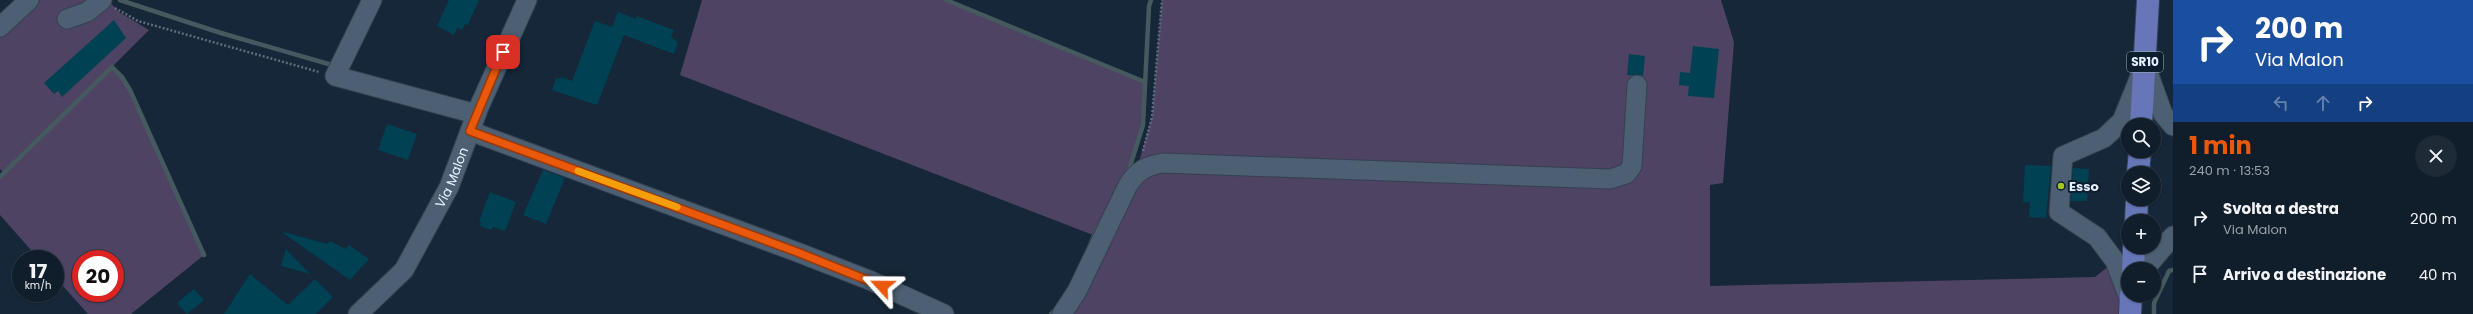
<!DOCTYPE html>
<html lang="it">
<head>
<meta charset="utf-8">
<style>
	:root { --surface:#101d2a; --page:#1e2a36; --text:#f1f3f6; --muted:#9ca2a8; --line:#303b47; --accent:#ea580c }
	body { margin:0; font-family:Poppins,sans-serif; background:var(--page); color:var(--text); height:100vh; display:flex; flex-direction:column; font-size:15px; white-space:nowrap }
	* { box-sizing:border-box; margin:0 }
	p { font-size:13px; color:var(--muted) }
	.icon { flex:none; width:22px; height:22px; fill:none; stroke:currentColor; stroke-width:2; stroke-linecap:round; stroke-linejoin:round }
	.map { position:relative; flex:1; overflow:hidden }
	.panel { display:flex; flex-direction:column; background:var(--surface); width:300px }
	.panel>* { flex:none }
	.top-card { background:#1a4fa0; color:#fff; overflow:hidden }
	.tools { position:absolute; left:2121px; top:118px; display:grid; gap:8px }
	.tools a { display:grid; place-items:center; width:40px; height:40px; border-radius:50%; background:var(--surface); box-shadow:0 1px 3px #0004,0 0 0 1px var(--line); font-size:20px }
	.speed { position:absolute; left:12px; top:250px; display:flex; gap:8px; font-size:20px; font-weight:700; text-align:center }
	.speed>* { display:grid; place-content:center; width:52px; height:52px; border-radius:50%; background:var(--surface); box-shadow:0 1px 3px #0004,0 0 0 1px var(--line); line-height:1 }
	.speed small { font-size:10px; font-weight:400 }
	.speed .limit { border:6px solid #d22; background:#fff; color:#111 }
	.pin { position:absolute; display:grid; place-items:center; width:34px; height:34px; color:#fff; margin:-17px; border-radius:8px; box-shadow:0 2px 6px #0006 }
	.me { position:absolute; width:44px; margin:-22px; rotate:294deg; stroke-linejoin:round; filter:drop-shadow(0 0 3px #0008) }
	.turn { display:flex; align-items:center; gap:14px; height:84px; padding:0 16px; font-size:18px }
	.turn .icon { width:52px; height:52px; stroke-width:2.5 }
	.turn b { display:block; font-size:28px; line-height:34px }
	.lanes { display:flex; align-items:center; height:38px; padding:0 16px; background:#0003; justify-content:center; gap:20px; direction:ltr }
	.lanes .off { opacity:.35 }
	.round { display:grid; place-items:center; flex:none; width:42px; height:42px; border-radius:21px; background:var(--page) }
	.head { display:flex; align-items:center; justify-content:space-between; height:68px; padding:0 16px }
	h1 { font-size:24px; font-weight:700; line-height:30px; color:var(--accent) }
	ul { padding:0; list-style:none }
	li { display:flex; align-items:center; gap:12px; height:56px; padding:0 16px }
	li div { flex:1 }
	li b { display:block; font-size:15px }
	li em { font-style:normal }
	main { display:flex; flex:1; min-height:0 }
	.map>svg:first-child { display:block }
	.green { fill:#4f4363; fill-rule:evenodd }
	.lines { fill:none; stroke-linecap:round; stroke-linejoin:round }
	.stream { stroke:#455a5e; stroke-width:4.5 }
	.building { fill:#004154 }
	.minor-casing { stroke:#344150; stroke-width:21 }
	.major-casing { stroke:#344150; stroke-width:24 }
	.path { stroke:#5e6d7d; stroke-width:2.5; stroke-dasharray:2 2; stroke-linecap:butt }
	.minor { stroke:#4c5f73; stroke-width:19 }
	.major { stroke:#6676b8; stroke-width:22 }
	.route-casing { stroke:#983908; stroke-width:10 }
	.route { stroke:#ea580c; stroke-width:7 }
	.slow { stroke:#f59e0b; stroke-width:7 }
	.poi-dot { fill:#a6c820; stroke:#0c1d2e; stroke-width:1.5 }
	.labels { text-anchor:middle; stroke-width:4; stroke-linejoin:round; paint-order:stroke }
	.shield { fill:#0c1d2e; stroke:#a5b1bf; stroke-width:1 }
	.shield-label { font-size:12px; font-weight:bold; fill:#e6f1fd }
	.street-label { font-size:13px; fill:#e6f1fd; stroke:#0c1d2e }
	.poi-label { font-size:13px; font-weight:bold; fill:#e6f1fd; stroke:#0c1d2e; text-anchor:start }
</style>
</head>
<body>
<main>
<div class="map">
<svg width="2173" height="314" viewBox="0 0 2173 314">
	<rect width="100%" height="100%" fill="#152738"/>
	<g class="green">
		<path d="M 25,0 L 108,0 L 119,12 L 149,30 L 112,67 L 122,77 L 130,90 L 204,255 L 131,314 L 88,314 L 55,277 L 55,259 L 39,259 L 0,215 L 0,177 L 4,174 L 0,169 L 0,23 ZM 81,259 L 115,259 L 115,293 L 81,293 Z"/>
		<polygon points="702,0 946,0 1145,82 1143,125 1128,174 1093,235 680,75"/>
		<polygon points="1162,0 1721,0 1734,42 1723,183 1710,185 1710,286 2095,277 2115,261 2130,314 1069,314 1136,172 1152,117"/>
	</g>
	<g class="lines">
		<g class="stream">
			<polyline points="120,0 221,33 332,65"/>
			<polyline points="946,0 1145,82"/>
			<polyline points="1128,173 1143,125 1149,6 1151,0"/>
			<polyline points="0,177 112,67 122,77 130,90 204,255"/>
			<polyline points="1091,242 1098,227"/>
			<polyline points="1051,314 1057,308"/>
			<polyline points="2154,314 2154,303 2169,271 2173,270"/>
		</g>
	</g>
	<g class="building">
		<polygon points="449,0 479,0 468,25 465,24 462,30 457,28 454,35 437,26"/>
		<polygon points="618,12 636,19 637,16 674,30 671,37 678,42 674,54 624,35 597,105 552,90 556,78 560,79 561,77 572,81 595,21 612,27"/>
		<polygon points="114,20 126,38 62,97 58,91 54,94 44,83"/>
		<polygon points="1693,46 1719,49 1714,98 1688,96 1689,86 1679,85 1680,72 1690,73"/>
		<polygon points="1629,54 1645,56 1643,76 1627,75"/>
		<polygon points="387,124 417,134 408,160 378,150"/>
		<polygon points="2025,165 2051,166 2046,218 2029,217 2030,202 2023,202"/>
		<polygon points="2073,168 2089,169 2087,201 2071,201"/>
		<polygon points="543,170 565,178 546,224 523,215"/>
		<polygon points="490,192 516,202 505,231 493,227 491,230 480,226 481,222 479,221"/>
		<polygon points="284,232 327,244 330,241 346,249 349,245 369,259 350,280 283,233"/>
		<polygon points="286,249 310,274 281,266"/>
		<polygon points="250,274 288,305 315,279 333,297 316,314 224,314"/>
		<polygon points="194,289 204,300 187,314 177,303"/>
	</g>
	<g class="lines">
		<defs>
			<g id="minor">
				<polyline points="372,0 335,76 476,114"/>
				<polyline points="67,19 87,12 102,0"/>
				<polyline points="0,27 29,0"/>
				<polyline points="2145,64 2163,114 2173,126"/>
				<polyline points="470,131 797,252 869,280 944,314"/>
				<polyline points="2145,269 2173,236"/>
				<polyline points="2131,304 2115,261 2097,237 2059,212 2063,156 2104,138 2122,121 2141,74"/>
				<path id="s1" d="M 358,314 L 404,270 L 449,187 L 479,107 L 527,0"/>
				<path d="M 1062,314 L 1077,291 L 1128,185 C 1138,170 1146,166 1163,163 L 1610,179 L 1626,174 L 1632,166 L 1637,85"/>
			</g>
			<g id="major">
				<polyline points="2141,125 2148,0"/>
				<polyline points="2138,173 2140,151"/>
				<polyline points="2136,221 2137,199"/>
				<polyline points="2133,269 2134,247"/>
				<polyline points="2130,314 2131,295"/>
			</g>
		</defs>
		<use href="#minor" class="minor-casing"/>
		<use href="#major" class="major-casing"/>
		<g class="path">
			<polyline points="115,8 138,21 319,72"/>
			<polyline points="1143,151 1152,117 1162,0"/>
		</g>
		<use href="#minor" class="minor"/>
		<use href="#major" class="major"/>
	</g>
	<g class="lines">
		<defs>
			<polyline id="route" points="503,52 470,131 797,252 882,286"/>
		</defs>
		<use href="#route" class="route-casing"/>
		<use href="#route" class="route"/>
		<polyline class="slow" points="578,171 677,207"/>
	</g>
	<circle class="poi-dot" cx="2061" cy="186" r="4"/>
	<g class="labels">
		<rect class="shield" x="2127" y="52" width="36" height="20" rx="3"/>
		<g class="shield-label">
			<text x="2145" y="66">SR10</text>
		</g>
		<g class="street-label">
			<text dy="5" stroke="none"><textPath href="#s1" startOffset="168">Via Malon</textPath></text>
		</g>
		<g class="poi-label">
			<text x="2069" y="191">Esso</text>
		</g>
	</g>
</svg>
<div class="tools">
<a><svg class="icon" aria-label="search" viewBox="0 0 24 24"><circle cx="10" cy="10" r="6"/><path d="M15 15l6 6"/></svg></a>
<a><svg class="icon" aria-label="layers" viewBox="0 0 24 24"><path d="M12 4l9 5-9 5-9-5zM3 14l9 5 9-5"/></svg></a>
<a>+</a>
<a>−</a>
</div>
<div class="speed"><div>17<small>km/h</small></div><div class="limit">20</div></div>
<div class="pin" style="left:503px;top:52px;background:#d93025"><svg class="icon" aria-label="arrive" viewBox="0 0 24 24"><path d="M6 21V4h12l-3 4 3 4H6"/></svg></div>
<svg class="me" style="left:882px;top:286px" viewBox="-20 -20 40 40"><path d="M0-17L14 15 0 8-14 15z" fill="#ea580c" stroke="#fff" stroke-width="4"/></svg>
</div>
<section class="panel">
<div class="top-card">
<div class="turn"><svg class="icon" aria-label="right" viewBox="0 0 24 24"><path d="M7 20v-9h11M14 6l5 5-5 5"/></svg><div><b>200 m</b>Via Malon</div></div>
<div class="lanes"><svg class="icon off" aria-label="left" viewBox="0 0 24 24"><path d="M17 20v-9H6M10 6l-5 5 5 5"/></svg><svg class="icon off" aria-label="ahead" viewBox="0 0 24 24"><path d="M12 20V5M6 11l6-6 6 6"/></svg><svg class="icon" aria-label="right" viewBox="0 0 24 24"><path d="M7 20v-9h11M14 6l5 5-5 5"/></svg></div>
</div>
<div class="head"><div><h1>1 min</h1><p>240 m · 13:53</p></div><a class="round"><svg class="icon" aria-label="close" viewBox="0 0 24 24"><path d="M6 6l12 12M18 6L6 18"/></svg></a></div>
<ul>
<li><svg class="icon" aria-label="right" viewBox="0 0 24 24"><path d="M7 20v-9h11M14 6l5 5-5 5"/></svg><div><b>Svolta a destra</b><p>Via Malon</p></div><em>200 m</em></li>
<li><svg class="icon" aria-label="arrive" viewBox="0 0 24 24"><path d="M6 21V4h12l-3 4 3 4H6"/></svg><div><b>Arrivo a destinazione</b></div><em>40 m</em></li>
</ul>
</section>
</main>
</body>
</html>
